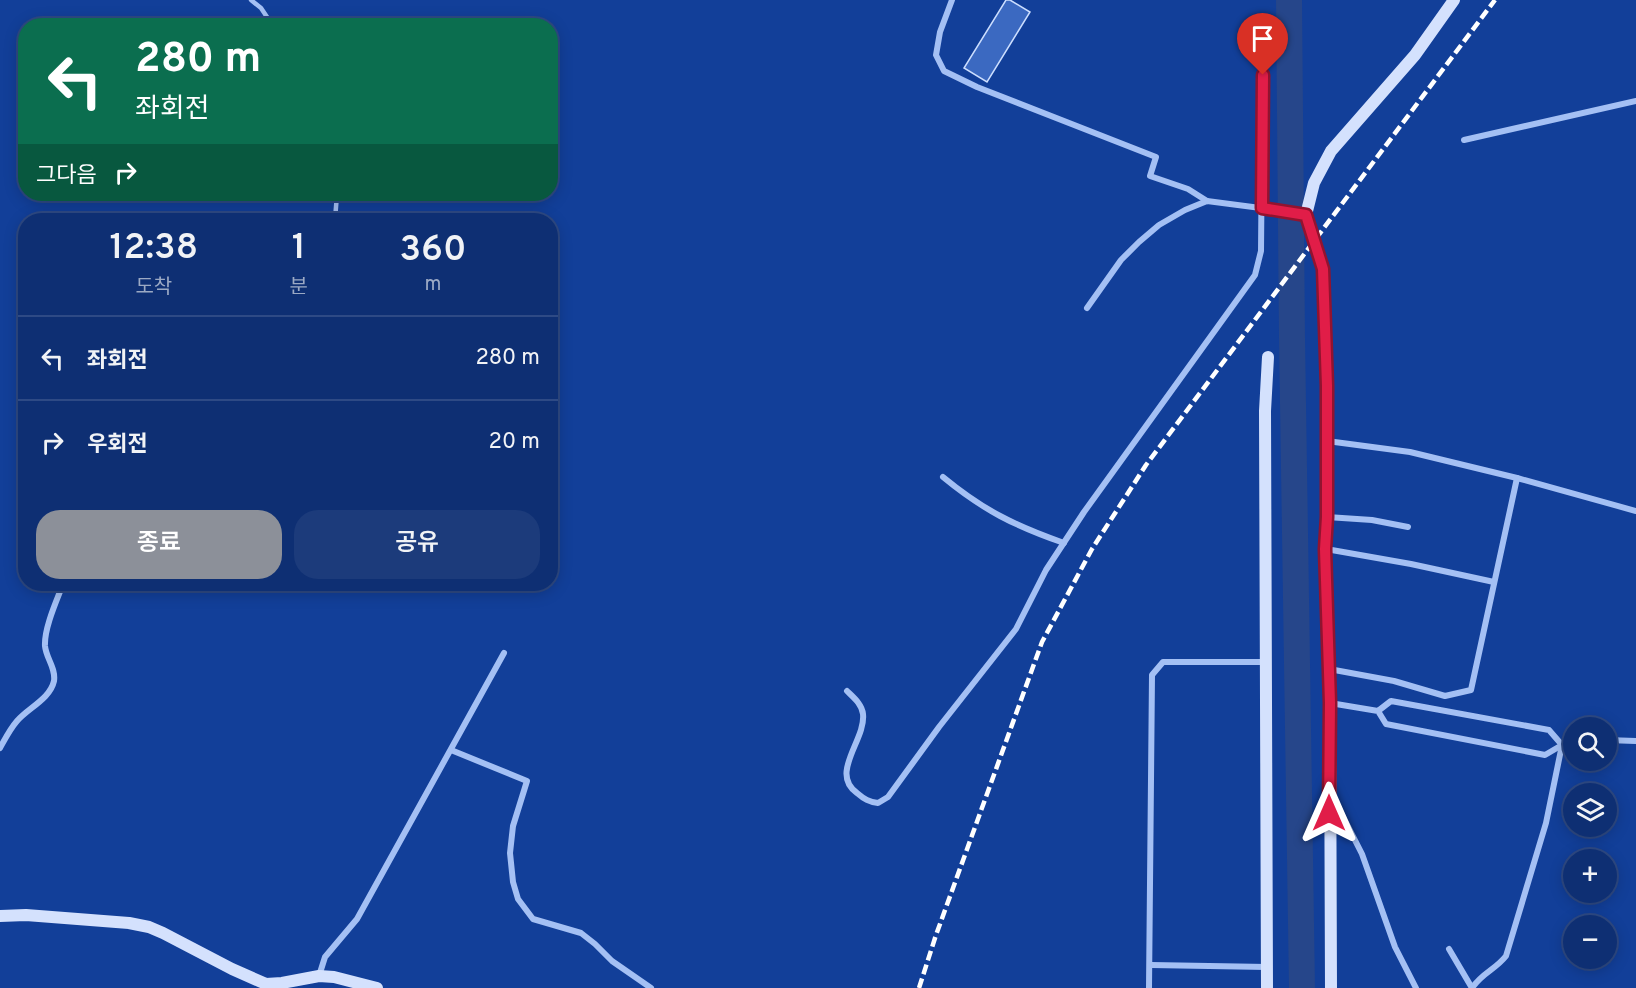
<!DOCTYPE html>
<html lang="ko">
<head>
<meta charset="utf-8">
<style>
	:root { --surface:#0e2f73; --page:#1c3b7b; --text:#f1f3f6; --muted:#9ba9c4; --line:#2e4a85; --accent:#8c9099 }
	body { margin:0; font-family:Overpass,"Noto Sans KR",sans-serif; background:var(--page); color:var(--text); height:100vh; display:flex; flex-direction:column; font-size:22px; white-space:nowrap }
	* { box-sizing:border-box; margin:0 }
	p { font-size:20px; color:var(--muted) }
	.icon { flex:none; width:33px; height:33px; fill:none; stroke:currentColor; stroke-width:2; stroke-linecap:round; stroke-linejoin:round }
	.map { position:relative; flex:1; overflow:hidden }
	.sheet { position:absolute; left:18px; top:213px; width:540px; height:378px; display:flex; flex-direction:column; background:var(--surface); border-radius:24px; box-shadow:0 3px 15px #0003,0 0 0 2px var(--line) }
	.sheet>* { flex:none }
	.guide { position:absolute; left:18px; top:18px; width:540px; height:183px; border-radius:24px; box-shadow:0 3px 15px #0003,0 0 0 2px var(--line); background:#0b6e4f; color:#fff; overflow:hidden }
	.buttons { position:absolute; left:1563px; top:717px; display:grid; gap:12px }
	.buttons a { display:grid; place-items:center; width:54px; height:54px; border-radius:50%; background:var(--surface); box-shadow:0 3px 15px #0003,0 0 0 2px var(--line); font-size:30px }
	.pin { position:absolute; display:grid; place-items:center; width:51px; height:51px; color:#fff; margin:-62px -26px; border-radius:50% 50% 50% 0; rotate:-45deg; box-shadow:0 0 6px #0007 }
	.pin .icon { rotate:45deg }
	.me { position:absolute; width:66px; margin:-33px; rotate:0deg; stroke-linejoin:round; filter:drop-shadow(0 0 4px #0008) }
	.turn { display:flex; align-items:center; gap:21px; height:126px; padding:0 18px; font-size:27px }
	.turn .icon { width:78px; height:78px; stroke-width:2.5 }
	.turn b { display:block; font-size:42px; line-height:51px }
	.then { display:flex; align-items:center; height:57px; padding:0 18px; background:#0003; gap:12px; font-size:22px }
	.eta { display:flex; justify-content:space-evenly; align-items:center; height:102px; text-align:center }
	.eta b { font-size:36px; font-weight:600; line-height:42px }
	.cta { display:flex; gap:12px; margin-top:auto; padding:12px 18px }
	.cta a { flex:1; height:69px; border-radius:24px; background:var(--accent); color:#fff; font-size:24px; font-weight:600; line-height:69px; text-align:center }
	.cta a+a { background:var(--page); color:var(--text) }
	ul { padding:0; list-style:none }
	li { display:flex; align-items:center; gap:18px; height:84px; padding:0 18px; border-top:2px solid var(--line) }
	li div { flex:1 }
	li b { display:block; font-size:22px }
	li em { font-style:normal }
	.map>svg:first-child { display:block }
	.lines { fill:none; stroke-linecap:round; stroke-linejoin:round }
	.river { stroke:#26468a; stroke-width:26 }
	.building { fill:#3b69c1; stroke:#ccdefe; stroke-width:1.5 }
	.lane { stroke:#a4c0f4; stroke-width:4.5 }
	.street { stroke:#a4c0f4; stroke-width:6 }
	.secondary { stroke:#d4e1fd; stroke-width:12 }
	.rail { stroke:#fff; stroke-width:4.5; stroke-dasharray:10 4.5; stroke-linecap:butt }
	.route-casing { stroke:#92132f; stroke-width:15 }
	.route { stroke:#e11d48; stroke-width:10 }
</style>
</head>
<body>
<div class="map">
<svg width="1636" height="988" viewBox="0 0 1636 988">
	<rect width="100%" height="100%" fill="#123f99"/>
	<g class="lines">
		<polyline class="river" points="1289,0 1292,338 1302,988"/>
	</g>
	<polygon class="building" points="1006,0 1010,0 1030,12 987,82 964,68"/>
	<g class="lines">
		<g class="lane">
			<polyline points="251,0 261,8 273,26"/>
			<polyline points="335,220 337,194"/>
		</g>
		<g class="street">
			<polyline points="952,0 940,32 936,55 944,71 977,87 1156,157 1150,176 1188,189 1207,201"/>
			<polyline points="1464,140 1636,101"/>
			<polyline points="1087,308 1121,260 1139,242 1159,225 1185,210 1207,201 1306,214"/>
			<polyline points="1327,441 1410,452 1517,478 1636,511"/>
			<path d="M 943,477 C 983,510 1015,526 1064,543"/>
			<polyline points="1327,517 1372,520 1408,527"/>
			<polyline points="1326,549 1411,564 1494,582"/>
			<polyline points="1329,669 1394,681 1445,696 1471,690 1517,478"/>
			<path d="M 847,691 C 853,697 862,704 863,714 C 866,740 829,773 857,793 C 864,799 869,802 878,803 L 888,797 L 939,727 L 1016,629 L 1046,570 L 1084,512 L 1255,275 L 1261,251 L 1263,31"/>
			<polyline points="1330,703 1378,711 1386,724 1545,755 1562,745 1549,730 1391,701 1378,711"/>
			<polyline points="1606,740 1636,741"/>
			<path d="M 0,748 C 5,739 10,729 17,721 C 28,708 50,699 54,681 C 56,668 46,658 45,646 C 44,628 57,600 63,584"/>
			<polyline points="451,750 527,781 513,826 510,853 513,882 518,899 533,919 581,933 595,944 612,961 651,988"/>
			<polyline points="1334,799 1362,854 1395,947 1416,988"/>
			<polyline points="1449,949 1472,988"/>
			<polyline points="1151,965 1267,967"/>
			<polyline points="319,976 325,957 357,919 504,653"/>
			<polyline points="1149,988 1152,675 1163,662 1266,662"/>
			<path d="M 1472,988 C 1483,972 1495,970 1506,956 L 1546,823 L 1562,745 L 1574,740"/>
		</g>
		<g class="secondary">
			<polyline points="0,916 26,915 129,923 149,927 163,933 232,969 266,984 282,983 319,976 334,977 377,988"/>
			<polyline points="1267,988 1265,411 1268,357"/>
			<polyline points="1331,988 1330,703 1325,549 1327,517 1327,386 1323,269 1306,215 1314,183 1331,151 1415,55 1454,0"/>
		</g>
		<polyline class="rail" points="919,988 936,935 1042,642 1092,549 1146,465 1495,0"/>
	</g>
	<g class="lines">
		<defs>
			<polyline id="route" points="1263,75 1262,208 1306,215 1323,269 1327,386 1327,517 1325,549 1330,703 1329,813"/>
		</defs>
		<use href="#route" class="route-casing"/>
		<use href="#route" class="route"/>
	</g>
</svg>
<div class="buttons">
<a><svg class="icon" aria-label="search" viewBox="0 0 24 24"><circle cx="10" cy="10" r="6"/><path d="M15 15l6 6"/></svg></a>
<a><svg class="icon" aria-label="layers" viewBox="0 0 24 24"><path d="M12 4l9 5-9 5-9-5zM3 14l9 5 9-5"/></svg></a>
<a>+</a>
<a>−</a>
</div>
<div class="pin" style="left:1263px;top:75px;background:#d93025"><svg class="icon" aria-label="arrive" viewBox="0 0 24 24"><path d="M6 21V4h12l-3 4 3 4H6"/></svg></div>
<svg class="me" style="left:1329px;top:813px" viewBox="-20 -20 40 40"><path d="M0-17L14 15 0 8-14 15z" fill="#e11d48" stroke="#fff" stroke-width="4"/></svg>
<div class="guide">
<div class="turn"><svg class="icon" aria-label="left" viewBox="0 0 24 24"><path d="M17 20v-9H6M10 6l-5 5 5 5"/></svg><div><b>280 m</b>좌회전</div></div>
<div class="then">그다음<svg class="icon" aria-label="right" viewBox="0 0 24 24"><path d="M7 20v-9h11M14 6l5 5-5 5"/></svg></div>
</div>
<section class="sheet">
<div class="eta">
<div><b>12:38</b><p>도착</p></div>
<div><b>1</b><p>분</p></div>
<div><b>360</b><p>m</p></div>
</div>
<ul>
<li><svg class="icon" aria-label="left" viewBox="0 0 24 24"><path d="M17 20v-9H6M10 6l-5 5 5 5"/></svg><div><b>좌회전</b></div><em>280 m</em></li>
<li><svg class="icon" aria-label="right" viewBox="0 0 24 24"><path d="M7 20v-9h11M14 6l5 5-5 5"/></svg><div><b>우회전</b></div><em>20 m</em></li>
</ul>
<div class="cta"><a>종료</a><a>공유</a></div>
</section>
</div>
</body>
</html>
